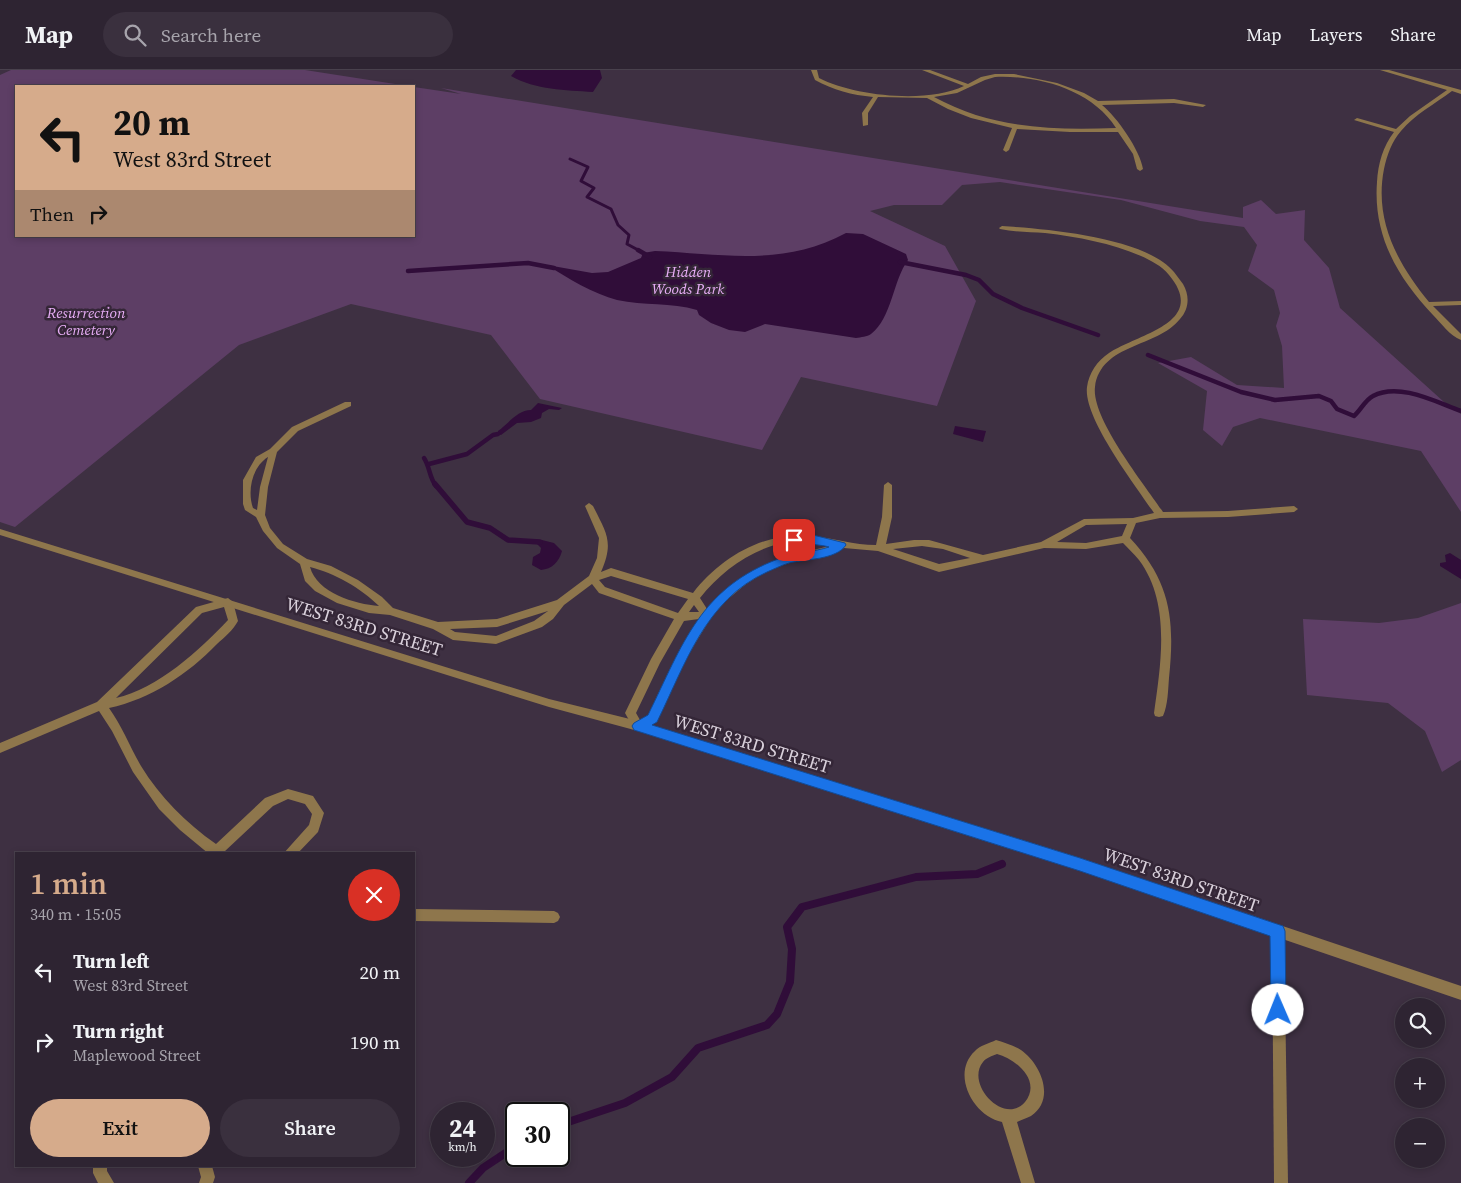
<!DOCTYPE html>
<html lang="en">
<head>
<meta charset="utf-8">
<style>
	:root { --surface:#2e2432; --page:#3a303e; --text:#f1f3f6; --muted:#a7a4ac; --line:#49414d; --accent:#d6ab8b }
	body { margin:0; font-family:"Source Serif 4",serif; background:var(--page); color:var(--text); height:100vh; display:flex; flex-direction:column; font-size:19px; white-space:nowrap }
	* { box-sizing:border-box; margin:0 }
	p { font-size:16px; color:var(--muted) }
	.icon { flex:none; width:28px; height:28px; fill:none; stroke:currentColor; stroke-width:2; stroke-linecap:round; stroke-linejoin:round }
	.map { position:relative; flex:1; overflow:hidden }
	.sheet { position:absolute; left:15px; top:782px; width:400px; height:315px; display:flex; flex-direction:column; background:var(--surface); border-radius:0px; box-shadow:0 2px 8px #0003,0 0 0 1px var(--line) }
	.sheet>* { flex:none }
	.guide { position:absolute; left:15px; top:15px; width:400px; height:152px; border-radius:0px; box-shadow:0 2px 8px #0003,0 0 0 1px var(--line); background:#d6ab8b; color:#111; overflow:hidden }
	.fabs { position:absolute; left:1395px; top:928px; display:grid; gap:10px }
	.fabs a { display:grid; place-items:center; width:50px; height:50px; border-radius:50%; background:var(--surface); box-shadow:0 2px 8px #0003,0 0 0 1px var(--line); font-size:25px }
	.speed { position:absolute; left:430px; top:1032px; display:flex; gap:10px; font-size:25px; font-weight:700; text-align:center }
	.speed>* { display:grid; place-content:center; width:65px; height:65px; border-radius:50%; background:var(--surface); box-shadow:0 2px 8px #0003,0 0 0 1px var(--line); line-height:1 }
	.speed small { font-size:12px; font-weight:400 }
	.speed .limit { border:2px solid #111; border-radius:8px; background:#fff; color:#111 }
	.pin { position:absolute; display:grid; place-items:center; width:42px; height:42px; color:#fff; margin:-21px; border-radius:10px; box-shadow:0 2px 8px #0006 }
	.me { position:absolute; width:55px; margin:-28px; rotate:359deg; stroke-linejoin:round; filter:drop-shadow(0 0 4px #0008) }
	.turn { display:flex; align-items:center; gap:18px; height:105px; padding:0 15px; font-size:22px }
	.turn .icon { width:65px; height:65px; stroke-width:2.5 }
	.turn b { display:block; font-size:35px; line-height:42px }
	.then { display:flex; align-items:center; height:48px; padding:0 15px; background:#0003; gap:10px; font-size:19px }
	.round { display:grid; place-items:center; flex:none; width:52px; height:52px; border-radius:26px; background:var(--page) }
	.head { display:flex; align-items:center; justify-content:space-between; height:85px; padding:0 15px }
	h1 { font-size:30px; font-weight:600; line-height:38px; color:var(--accent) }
	.cta { display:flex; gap:10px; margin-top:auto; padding:10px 15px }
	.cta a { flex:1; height:58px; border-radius:30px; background:var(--accent); color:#111; font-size:20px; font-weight:600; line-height:58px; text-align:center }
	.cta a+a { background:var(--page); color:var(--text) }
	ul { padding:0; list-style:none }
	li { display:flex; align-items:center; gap:15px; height:70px; padding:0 15px }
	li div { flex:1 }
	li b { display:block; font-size:19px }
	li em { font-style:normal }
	header { display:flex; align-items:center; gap:30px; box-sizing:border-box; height:70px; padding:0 25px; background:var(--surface); border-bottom:1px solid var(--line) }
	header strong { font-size:24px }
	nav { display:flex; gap:28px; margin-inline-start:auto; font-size:18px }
	.search { width:350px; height:45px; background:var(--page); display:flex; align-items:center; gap:12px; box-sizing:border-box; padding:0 18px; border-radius:28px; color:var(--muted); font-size:19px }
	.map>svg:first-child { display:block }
	.green { fill:#5d3e65 }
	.water { fill:#300d39 }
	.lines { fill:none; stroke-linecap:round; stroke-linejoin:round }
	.stream-far3 { stroke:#300d39; stroke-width:3 }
	.stream-far2 { stroke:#300d39; stroke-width:4.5 }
	.stream-far1 { stroke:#300d39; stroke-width:5.5 }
	.stream { stroke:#300d39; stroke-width:8 }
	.minor { fill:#8e764c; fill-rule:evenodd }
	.tertiary { fill:#8e764c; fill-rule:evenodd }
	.route { fill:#1a73e8; stroke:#114b97 }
	.labels { text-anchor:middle; stroke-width:5; stroke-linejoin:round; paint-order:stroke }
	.far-park-label { font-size:15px; font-style:italic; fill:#e7adf6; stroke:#342637 }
	.street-label { font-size:18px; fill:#d9d0db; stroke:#342637 }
</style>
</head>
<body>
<header>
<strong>Map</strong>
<div class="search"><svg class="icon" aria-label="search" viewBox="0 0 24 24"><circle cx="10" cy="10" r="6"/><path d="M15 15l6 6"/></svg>Search here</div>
<nav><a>Map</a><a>Layers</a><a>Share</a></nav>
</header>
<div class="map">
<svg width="1461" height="1113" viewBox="0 0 1461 1113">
	<rect width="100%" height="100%" fill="#3e3042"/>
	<g class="green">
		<polygon points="11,0 305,0 408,16 16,16 16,166 414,166 414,17 461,24 441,18 1243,148 1243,137 1261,130 1276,144 1305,140 1304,170 1329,198 1340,238 1444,332 1461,344 1461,442 1421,381 1260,348 1233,357 1222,376 1203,360 1207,321 1158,293 1191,287 1237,315 1284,318 1282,276 1276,256 1280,243 1274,220 1248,201 1257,175 1244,157 1200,151 1121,130 1000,112 962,115 942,135 894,135 870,141 945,176 976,231 937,336 801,307 762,380 540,329 491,265 351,234 239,275 15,457 0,452 0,5"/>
		<polygon points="1461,533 1461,690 1442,702 1425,661 1388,633 1307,625 1303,549 1379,553 1418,548"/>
	</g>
	<g class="water">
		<path d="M 516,0 L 600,0 L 602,8 L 593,22 C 565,20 536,20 511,6 Z"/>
		<path d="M 846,163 L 863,164 L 906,184 L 908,190 C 893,210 892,248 871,264 C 867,267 861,267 856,268 L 765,254 L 745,262 L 729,260 L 711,253 L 699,245 L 697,240 C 671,232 644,236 617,230 C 594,224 567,208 547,195 L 592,203 L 608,202 L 641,188 L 643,183 L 655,181 C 723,184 783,197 846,163 Z"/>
		<path d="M 538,333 L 562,338 L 559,340 L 549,339 L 542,343 L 541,348 L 531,352 L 517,353 L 501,365 L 498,364 L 498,361 C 509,353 518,340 531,340 Z"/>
		<polygon points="955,356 986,361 983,372 953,364"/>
		<path d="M 542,470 L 554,473 L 562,481 C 559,492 552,499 541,500 L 532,495 L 533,487 L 540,483 L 541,478 L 537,474 Z"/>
		<polygon points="1450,483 1461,490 1461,509 1440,496 1440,493 1446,492 1445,485"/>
	</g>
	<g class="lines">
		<polyline class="stream-far3" points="570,89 588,97 581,111 594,118 587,127 611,139 618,155 629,165 627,174 640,181"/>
		<g class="stream-far2">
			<polyline points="638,180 650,187"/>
			<polyline points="900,192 966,205 979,210 993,224 1022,238 1098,265"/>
			<polyline points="408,201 528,193 554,198"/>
			<path d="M 1148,285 L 1241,322 L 1275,330 L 1319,326 L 1331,331 L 1337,339 L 1354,346 C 1361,340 1365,330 1373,326 C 1399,312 1436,332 1461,341"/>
			<path d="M 424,388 C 430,397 429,407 436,416"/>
			<polyline points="429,394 467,384 493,365 498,364"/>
		</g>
		<polyline class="stream-far1" points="435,414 467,452 490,458 508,470 540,472"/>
		<g class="stream">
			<polyline points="559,1055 625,1033 672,1007 698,978 767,955 777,944 790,912 792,879 787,857 802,837 916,807 977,804 1002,794"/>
			<polyline points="469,1113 483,1098 516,1076"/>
		</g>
		<g class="minor">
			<path d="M 811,0 L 817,0 L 819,8 C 854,26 927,34 964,16 L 922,0 L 930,0 L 968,14 L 981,7 L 995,4 L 1014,4 L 1057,13 L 1084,23 L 1098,31 L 1174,29 L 1206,35 L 1203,37 L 1174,33 L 1102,35 C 1117,47 1140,80 1143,99 L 1140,101 L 1137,99 L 1133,84 L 1118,62 L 1070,62 L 1017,59 L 1009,80 L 1006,82 L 1003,80 L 1012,58 L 971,48 L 948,39 L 927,28 L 878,27 L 868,43 L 868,55 L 863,56 L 862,43 L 873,27 C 852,25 833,20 815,10 ZM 995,7 C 1039,5 1092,20 1116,58 C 1051,60 993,59 934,27 L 957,23 L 985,10 Z"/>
			<path d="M 1380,0 L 1389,0 L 1461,20 L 1461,24 L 1452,21 C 1435,34 1415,44 1401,61 C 1392,71 1387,85 1384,99 C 1374,150 1397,193 1429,232 L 1461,231 L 1461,235 L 1433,236 L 1461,264 L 1461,270 C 1450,266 1441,253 1433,245 C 1397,207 1373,165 1377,112 C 1378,94 1383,76 1394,62 L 1354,50 L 1357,48 L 1396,59 L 1410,46 L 1447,20 Z"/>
			<path d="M 1002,156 C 1046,159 1145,167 1174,202 C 1177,206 1180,210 1183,214 C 1190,226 1189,239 1180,249 C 1157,278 1101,273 1095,317 C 1091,348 1145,415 1163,442 L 1228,441 L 1294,436 L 1298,439 L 1294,442 L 1228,447 L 1160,448 L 1136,453 L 1130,468 C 1171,512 1175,550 1169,608 C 1168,620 1168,635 1163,646 L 1159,647 L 1155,646 L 1154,643 C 1161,593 1171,533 1139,490 C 1134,484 1128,478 1123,473 L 1086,479 L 1044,478 L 939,502 L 878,481 L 844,478 L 829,483 L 802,489 L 783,495 L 767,501 L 746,514 L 728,529 L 712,546 L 688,585 L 656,652 L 638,661 L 634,659 L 625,643 L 651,589 L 674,549 L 599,523 L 592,514 L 564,535 L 553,549 L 542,557 L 496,574 L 453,570 L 433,559 L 390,545 L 369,543 L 337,533 L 315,521 L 305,511 L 300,494 L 277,478 L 263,461 L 256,447 L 245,440 L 243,434 L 243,410 L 256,387 L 270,379 L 292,357 L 345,332 L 351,332 L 351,336 L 298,361 L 277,382 L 268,417 L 265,445 L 270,458 L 283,474 L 307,489 L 331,496 L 358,510 L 382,527 L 393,538 L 438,552 L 497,549 L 557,530 L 589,506 L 597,488 L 599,468 L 585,436 L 589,433 L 593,436 C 607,464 614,472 601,502 L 611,498 L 693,523 C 721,487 765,461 812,466 C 833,468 854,475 876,475 L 882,447 L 884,415 L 888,412 L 892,415 L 892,447 L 886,474 L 914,470 L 929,470 L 983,485 L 1041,472 L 1084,449 L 1133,448 L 1154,443 C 1136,416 1083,348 1087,317 C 1089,303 1097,291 1109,283 C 1137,264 1209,253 1169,205 C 1162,196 1150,190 1141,186 C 1111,173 1078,167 1045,163 C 1030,162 1014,162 1000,159 L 999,158 ZM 268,387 L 260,417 L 257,440 L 253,438 C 247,421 252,397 268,387 ZM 1127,454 L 1122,466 L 1086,473 L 1057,472 L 1086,455 ZM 786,472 L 810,472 L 832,475 C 821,479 809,480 798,483 C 761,493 732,511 707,539 L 700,528 C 721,501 752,479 786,472 ZM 922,476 L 943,479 L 970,488 L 939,494 L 893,479 ZM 310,497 C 334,503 361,518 379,536 C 355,534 317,523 310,497 ZM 611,506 L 688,529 L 678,543 L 605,517 L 599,510 ZM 694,535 L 699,542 L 689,542 ZM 548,541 L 534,551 L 496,566 L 455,562 L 450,559 L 497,557 ZM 699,549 L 680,581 L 648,646 L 640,650 L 636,643 L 660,593 L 684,551 Z"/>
			<path d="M 228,528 L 233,532 L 238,551 C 233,560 225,567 217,574 C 188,604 151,629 109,638 C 122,656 130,677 141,696 C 160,727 186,753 216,774 L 265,728 L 288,719 L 313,726 L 324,743 L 318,762 L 297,784 L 283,784 L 309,755 L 312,744 L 305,734 L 288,729 L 273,736 L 224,782 L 225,784 L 209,784 L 180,760 L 159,739 L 133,702 L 112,661 L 99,641 L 0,683 L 0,673 L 97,632 L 196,537 ZM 224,537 L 228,550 C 200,580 157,619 116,628 L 202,543 Z"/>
			<polygon points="414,839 554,841 558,843 560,847 558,851 554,853 414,851"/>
			<polygon points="1278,855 1282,857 1284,861 1288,1113 1274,1113 1272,861 1274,857"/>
			<path d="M 996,970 C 1005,973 1013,975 1021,980 C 1041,994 1056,1029 1031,1046 C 1027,1048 1021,1050 1017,1052 L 1035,1113 L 1021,1113 L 1002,1052 C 974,1047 950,1004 975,981 C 979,976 990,973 996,970 ZM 997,984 C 1016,989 1042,1011 1025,1032 C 1004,1056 965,1014 983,992 C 986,988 992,986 997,984 Z"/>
			<polygon points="93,1096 107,1096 107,1101 114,1113 98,1113 93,1103"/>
			<polygon points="198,1096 212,1096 215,1107 213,1113 199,1113 201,1107"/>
		</g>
		<polygon class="tertiary" points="0,459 549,629 638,651 1080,788 1461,916 1461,930 1080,800 638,661 549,637 0,465"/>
	</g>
	<path class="route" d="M 813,465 L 845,473 L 846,475 C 836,490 805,489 789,493 C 782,495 774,499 767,502 C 705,530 685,595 657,652 L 652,655 L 1080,788 L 1283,856 L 1285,861 L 1286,940 L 1284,946 L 1278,948 L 1273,946 L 1271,940 L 1270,866 L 1080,801 L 634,660 L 632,656 L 634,653 L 648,645 C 683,574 700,517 781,488 C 796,482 814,482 829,477 C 820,474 793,474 789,470 L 794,466 Z"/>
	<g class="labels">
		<g class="far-park-label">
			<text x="688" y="207">Hidden<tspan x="688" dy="17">Woods Park</tspan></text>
			<text x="86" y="248">Resurrection<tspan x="86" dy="17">Cemetery</tspan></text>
		</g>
		<g class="street-label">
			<text transform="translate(364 557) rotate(17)" y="6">WEST 83RD STREET</text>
			<text transform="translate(752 674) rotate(17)" y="6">WEST 83RD STREET</text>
			<text transform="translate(1181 810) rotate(19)" y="6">WEST 83RD STREET</text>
		</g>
	</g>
</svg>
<div class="fabs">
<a><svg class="icon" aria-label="search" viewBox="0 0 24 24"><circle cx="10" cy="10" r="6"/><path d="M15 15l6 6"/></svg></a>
<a>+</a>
<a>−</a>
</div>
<div class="speed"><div>24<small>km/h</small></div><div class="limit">30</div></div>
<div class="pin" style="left:794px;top:470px;background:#d93025"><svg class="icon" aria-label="arrive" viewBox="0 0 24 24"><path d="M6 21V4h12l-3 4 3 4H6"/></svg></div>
<svg class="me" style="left:1278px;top:940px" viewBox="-20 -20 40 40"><circle r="19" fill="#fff"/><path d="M0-13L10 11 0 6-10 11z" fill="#1a73e8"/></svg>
<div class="guide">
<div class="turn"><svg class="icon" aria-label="left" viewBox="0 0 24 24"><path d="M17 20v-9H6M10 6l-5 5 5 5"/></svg><div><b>20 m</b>West 83rd Street</div></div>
<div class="then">Then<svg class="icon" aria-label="right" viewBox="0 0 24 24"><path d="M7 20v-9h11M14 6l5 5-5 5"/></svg></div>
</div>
<section class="sheet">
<div class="head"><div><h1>1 min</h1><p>340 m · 15:05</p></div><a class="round" style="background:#d93025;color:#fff"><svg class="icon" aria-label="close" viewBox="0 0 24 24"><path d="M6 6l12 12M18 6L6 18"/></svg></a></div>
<ul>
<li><svg class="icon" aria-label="left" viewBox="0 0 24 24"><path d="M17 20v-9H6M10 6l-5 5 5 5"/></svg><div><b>Turn left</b><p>West 83rd Street</p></div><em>20 m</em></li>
<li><svg class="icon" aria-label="right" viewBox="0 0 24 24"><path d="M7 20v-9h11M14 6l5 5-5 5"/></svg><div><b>Turn right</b><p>Maplewood Street</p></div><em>190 m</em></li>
</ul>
<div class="cta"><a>Exit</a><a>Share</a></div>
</section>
</div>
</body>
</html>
